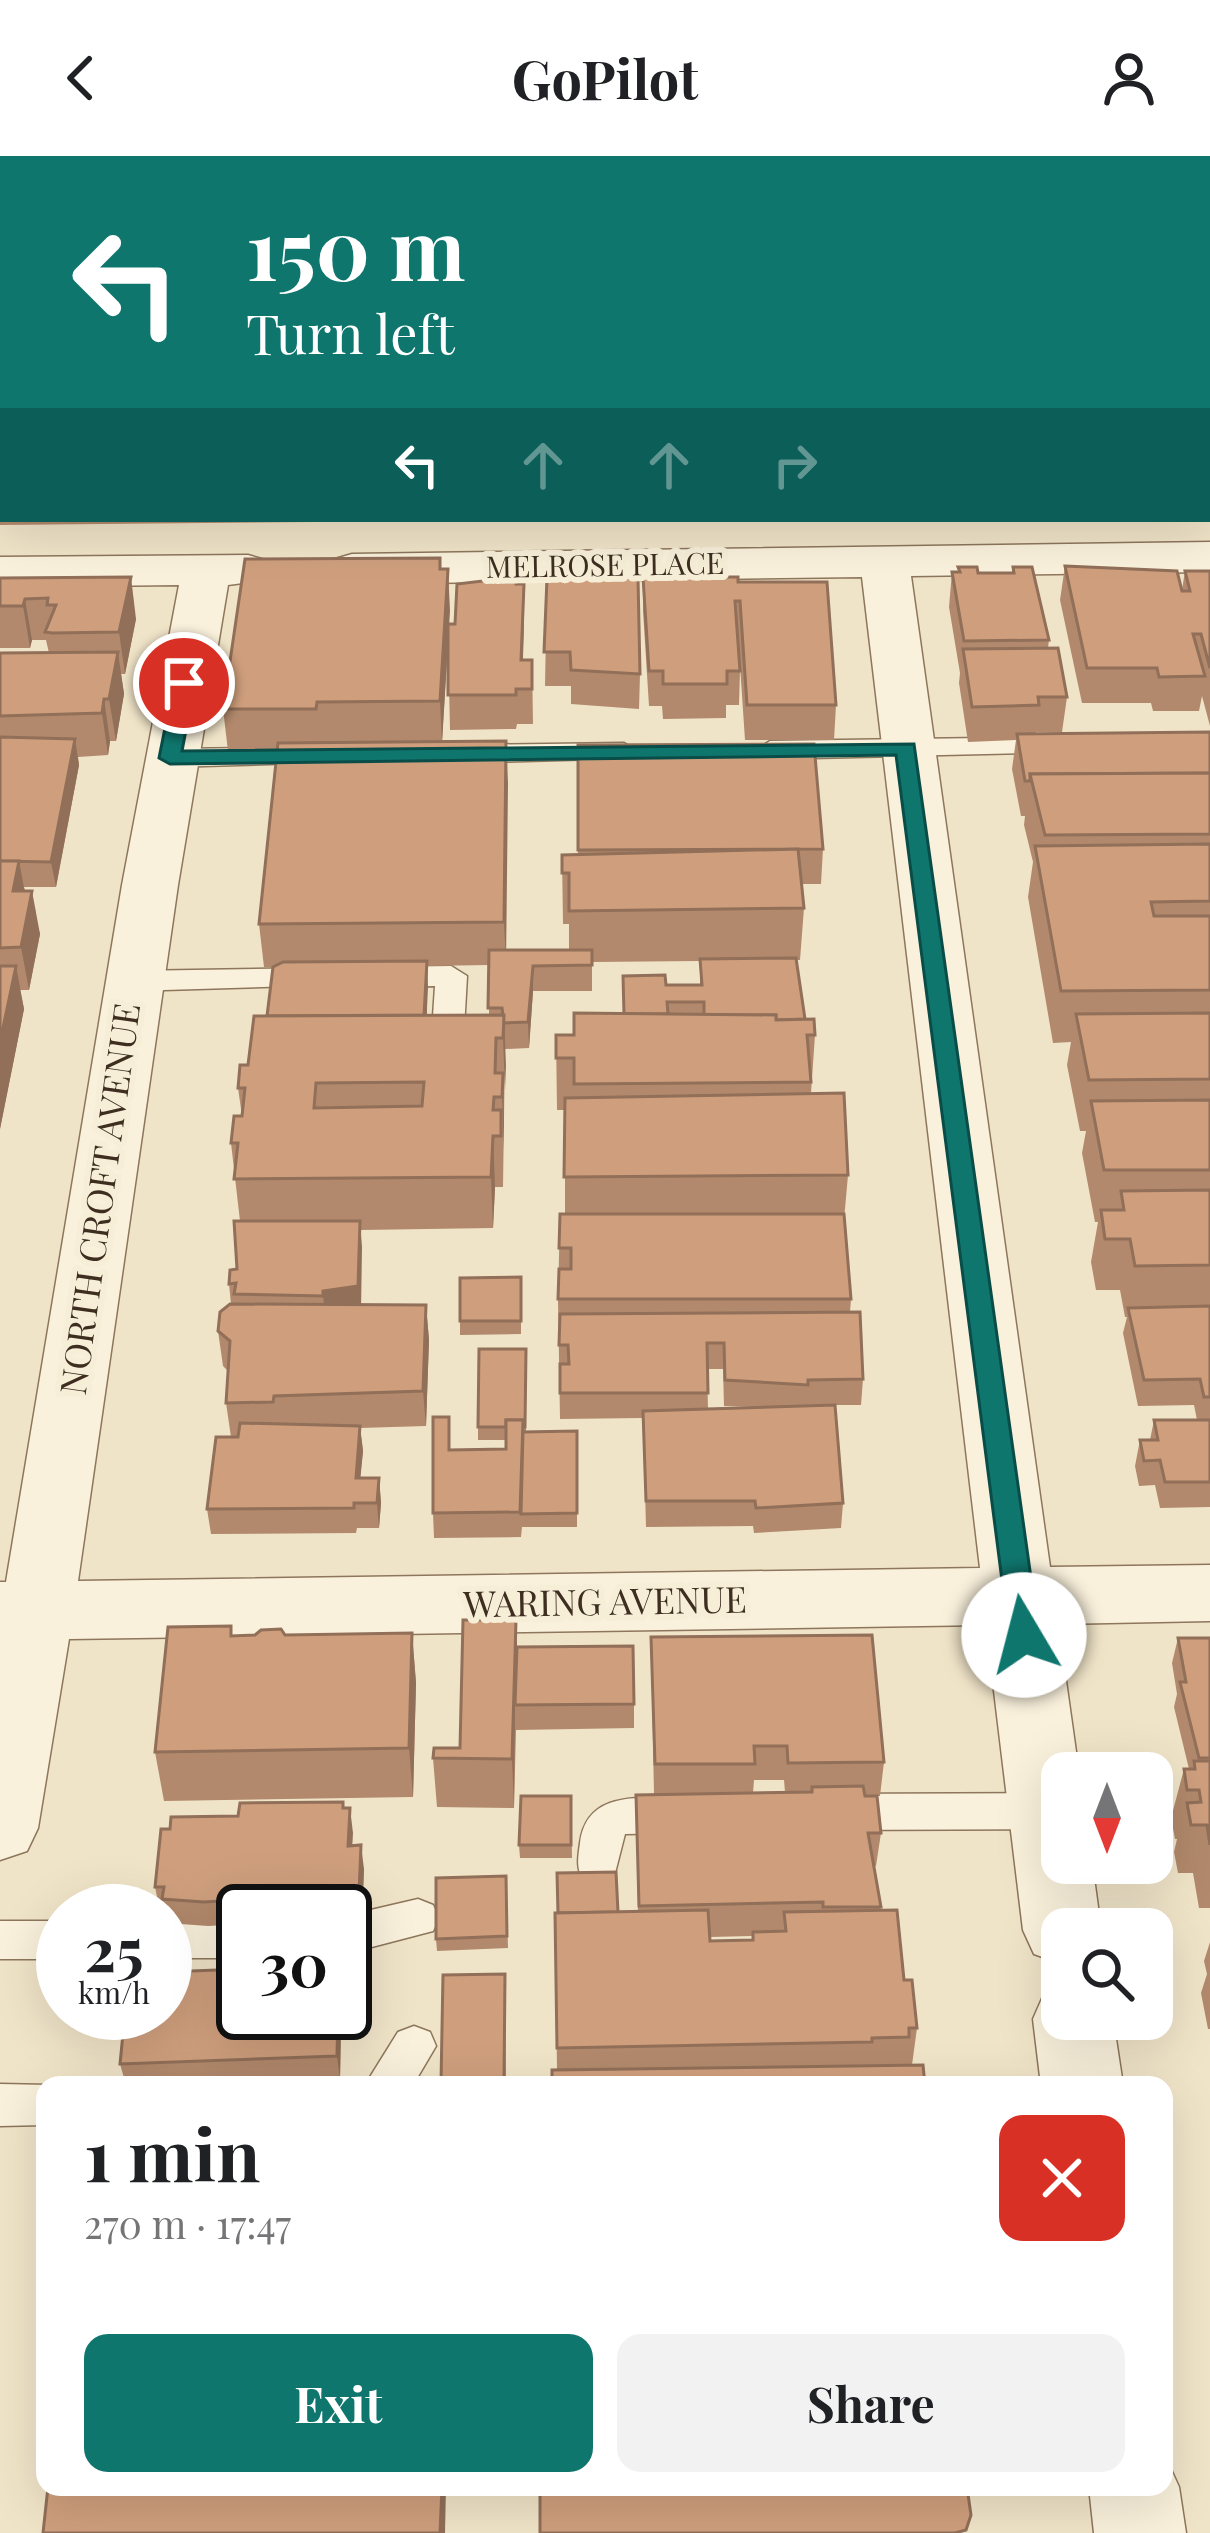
<!DOCTYPE html>
<html lang="en">
<head>
<meta charset="utf-8">
<style>
	:root { --surface:#fff; --page:#f2f2f2; --text:#202124; --muted:#757577; --accent:#0f766e }
	body { margin:0; font-family:"Playfair Display",serif; background:var(--page); color:var(--text); height:100vh; display:flex; flex-direction:column; font-size:45px; white-space:nowrap }
	* { box-sizing:border-box; margin:0 }
	p { font-size:39px; color:var(--muted) }
	.icon { flex:none; width:66px; height:66px; fill:none; stroke:currentColor; stroke-width:2; stroke-linecap:round; stroke-linejoin:round }
	.map { position:relative; flex:1; overflow:hidden }
	.panel { position:absolute; left:36px; top:1920px; width:1137px; height:420px; display:flex; flex-direction:column; background:var(--surface); border-radius:24px; box-shadow:0 12px 48px #0002 }
	.panel>* { flex:none }
	.banner { position:absolute; left:0px; top:0px; width:1212px; height:366px; box-shadow:0 12px 48px #0002; background:#0f766e; color:#fff; overflow:hidden }
	.needle { width:78px; rotate:180deg }
	.fabs { position:absolute; left:1041px; top:1596px; display:grid; gap:24px }
	.fabs a { display:grid; place-items:center; width:132px; height:132px; border-radius:24px; background:var(--surface); box-shadow:0 12px 48px #0002; font-size:60px }
	.speed { position:absolute; left:36px; top:1728px; display:flex; gap:24px; font-size:60px; font-weight:700; text-align:center }
	.speed>* { display:grid; place-content:center; width:156px; height:156px; border-radius:50%; background:var(--surface); box-shadow:0 12px 48px #0002; line-height:1 }
	.speed small { font-size:30px; font-weight:400 }
	.speed .limit { border:6px solid #111; border-radius:18px; background:#fff; color:#111 }
	.pin { position:absolute; display:grid; place-items:center; width:102px; height:102px; color:#fff; margin:-51px; border:6px solid #fff; border-radius:50%; box-shadow:0 3px 12px #0007 }
	.me { position:absolute; width:132px; margin:-66px; rotate:352deg; stroke-linejoin:round; filter:drop-shadow(0 0 9px #0008) }
	.turn { display:flex; align-items:center; gap:42px; height:252px; padding:0 48px; font-size:54px }
	.turn .icon { width:156px; height:156px; stroke-width:2.5 }
	.turn b { display:block; font-size:84px; line-height:102px }
	.lanes { display:flex; align-items:center; height:114px; padding:0 48px; background:#0003; justify-content:center; gap:60px; direction:ltr }
	.lanes .off { opacity:.35 }
	.round { display:grid; place-items:center; flex:none; width:126px; height:126px; border-radius:24px; background:var(--page) }
	.summary { display:flex; align-items:center; justify-content:space-between; height:204px; padding:0 48px }
	h1 { font-size:72px; font-weight:700; line-height:90px }
	.button { display:flex; gap:24px; margin-top:auto; padding:24px 48px }
	.button a { flex:1; height:138px; border-radius:24px; background:var(--accent); color:#fff; font-size:48px; font-weight:700; line-height:138px; text-align:center }
	.button a+a { background:var(--page); color:var(--text) }
	header { display:flex; justify-content:space-between; align-items:center; height:156px; padding:0 48px; background:var(--surface); font-size:54px; font-weight:700 }
	.map>svg:first-child { display:block }
	.lines { fill:none; stroke-linecap:round; stroke-linejoin:round }
	.service-casing { stroke:#8d765c; stroke-width:3 }
	.minor-casing { stroke:#8d765c; stroke-width:3 }
	.secondary-casing { stroke:#6f573f; stroke-width:3 }
	.service { fill:#faf1dc; fill-rule:evenodd }
	.minor { fill:#faf1dc; fill-rule:evenodd }
	.secondary { fill:#faf1dc; fill-rule:evenodd }
	.wall { fill:#b2896c; fill-rule:evenodd }
	.shaded-wall { fill:#916f58 }
	.building { fill:#cf9f7d; stroke:#916f58; stroke-width:3; fill-rule:evenodd }
	.route { fill:#0f766e; stroke:#0a4d48; stroke-width:3 }
	.labels { text-anchor:middle; stroke-width:12; stroke-linejoin:round; paint-order:stroke }
	.far-street-label { font-size:30px; fill:#3d2e20; stroke:#f7eed8 }
	.street-label { font-size:36px; fill:#3d2e20; stroke:#f7eed8 }
</style>
</head>
<body>
<header><svg class="icon" aria-label="back" viewBox="0 0 24 24"><path d="M15 5l-7 7 7 7"/></svg>GoPilot<svg class="icon" aria-label="person" viewBox="0 0 24 24"><circle cx="12" cy="8" r="4"/><path d="M4 21q1-7 8-7t8 7"/></svg></header>
<div class="map">
<svg width="1210" height="2377" viewBox="0 0 1210 2377">
	<rect width="100%" height="100%" fill="#f0e4c8"/>
	<g class="lines">
		<defs>
			<g id="service">
				<polygon points="417,0 449,0 415,3"/>
				<polygon points="592,0 616,0 618,3 594,3"/>
				<polygon points="810,0 834,0 836,3 812,3"/>
				<polygon points="1210,86 1210,101 1209,101 1209,86"/>
				<rect x="1209" y="171" width="1" height="18"/>
				<rect x="1209" y="231" width="1" height="14"/>
				<polygon points="1062,581 1072,584 1076,590 1072,596 770,603 756,594 770,585"/>
				<polygon points="624,587 638,596 634,602 458,607 444,598 458,589"/>
				<polygon points="325,591 340,600 335,606 170,611 155,602 170,593"/>
				<polygon points="451,810 467,820 463,891 458,899 436,899 431,891 435,830 381,831 365,821 381,811"/>
				<polygon points="319,812 335,822 330,829 131,835 115,825 131,815"/>
				<polygon points="1046,1637 1062,1645 1061,1667 1046,1673 828,1674 813,1668 807,1656 813,1644 828,1638"/>
				<path d="M 683,1641 L 698,1647 L 704,1659 L 698,1671 L 683,1677 L 625,1678 L 613,1725 L 598,1730 L 583,1725 C 576,1711 578,1702 580,1687 C 587,1633 641,1643 683,1641 Z"/>
				<polygon points="418,1743 433,1749 439,1762 433,1775 345,1798 345,1760"/>
				<rect x="165" y="1764" width="78" height="38"/>
				<rect x="0" y="1765" width="63" height="38"/>
				<polygon points="414,1870 430,1876 436,1890 413,1929 365,1929 398,1876"/>
				<polygon points="0,1928 49,1929 45,1929 45,1969 0,1970"/>
			</g>
			<g id="minor">
				<rect x="265" y="0" width="40" height="3"/>
				<polygon points="1210,386 1210,416 911,420 1050,1411 1210,1409 1210,1465 1058,1468 1079,1617 1062,1617 1062,1707 1092,1707 1101,1773 1062,1773 1062,1808 1034,1798 1023,1774 986,1469 69,1483 38,1672 27,1695 0,1704 0,1426 6,1426 122,729 179,429 0,431 0,401 248,399 265,404 273,414 265,424 228,429 178,729 78,1425 980,1412 862,421 352,428 335,423 327,413 335,403 352,398"/>
				<polygon points="1062,1831 1062,1863 1113,1863 1123,1929 1041,1929 1033,1863 1044,1838"/>
				<polygon points="1164,2298 1179,2331 1186,2377 1094,2377 1089,2331 1164,2331"/>
			</g>
			<polygon id="secondary" points="3,244 3,272 0,273 0,245"/>
		</defs>
		<use href="#service" class="service-casing"/>
		<use href="#minor" class="minor-casing"/>
		<use href="#secondary" class="secondary-casing"/>
		<use href="#service" class="service"/>
		<use href="#minor" class="minor"/>
		<use href="#secondary" class="secondary"/>
	</g>
	<g class="wall">
		<polygon points="96,0 186,0 186,3 97,3"/>
		<polygon points="337,0 394,0 397,3 337,3"/>
		<polygon points="634,0 812,0 812,3 638,3"/>
		<polygon points="3,264 3,363 314,363 314,366 0,369 0,265"/>
		<polygon points="329,363 396,363 396,365 330,366"/>
		<polygon points="1065,410 1182,434 1185,415 1210,415 1210,570 1202,540 1199,555 1153,555 1151,547 1082,547 1060,444"/>
		<polygon points="958,411 978,417 1012,417 1013,411 1049,484 1048,492 1067,541 1062,576 1036,576 1035,578 1210,576 1210,1351 1160,1352 1155,1329 1139,1330 1135,1310 1140,1284 1150,1284 1154,1264 1197,1264 1194,1249 1138,1250 1123,1177 1127,1161 1125,1161 1120,1134 1096,1134 1091,1106 1098,1066 1095,1066 1082,997 1086,975 1080,975 1067,909 1071,886 1053,887 1028,741 1033,706 1024,669 1025,660 1021,660 1012,613 1016,584 968,586 959,527 960,517 949,451 952,416 958,416"/>
		<path d="M 441,413 L 448,413 L 449,468 L 455,468 L 516,428 L 524,428 L 523,504 L 532,504 L 533,568 L 517,568 L 516,573 L 450,574 L 448,483 L 442,586 L 506,585 L 506,794 L 569,794 L 569,768 L 563,768 L 562,699 L 578,699 L 578,589 L 823,693 L 821,728 L 801,728 L 804,752 L 800,804 L 796,804 L 805,863 L 815,879 L 811,937 L 848,1019 L 844,1064 L 851,1143 L 850,1156 L 863,1223 L 861,1249 L 835,1249 L 843,1347 L 841,1372 L 754,1377 L 753,1370 L 646,1371 L 643,1262 L 560,1263 L 558,1143 L 560,1058 L 565,1058 L 565,954 L 557,954 L 556,879 L 574,879 L 623,858 L 666,829 L 700,829 L 700,805 L 592,806 L 592,835 L 533,835 L 529,892 L 505,893 L 503,1031 L 495,1031 L 493,1072 L 360,1074 L 361,1148 L 426,1149 L 429,1184 L 426,1270 L 360,1272 L 363,1295 L 360,1322 L 379,1322 L 381,1347 L 379,1372 L 357,1372 L 356,1377 L 211,1378 L 207,1353 L 231,1281 L 226,1247 L 228,1215 L 223,1210 L 218,1175 L 231,1148 L 229,1128 L 237,1113 L 240,1065 L 231,987 L 242,960 L 238,932 L 267,860 L 273,811 L 264,811 L 259,768 L 277,595 L 228,595 L 223,553 ZM 489,809 L 489,859 L 427,859 L 427,810 ZM 707,1213 L 723,1213 L 724,1250 L 756,1251 L 708,1253 Z"/>
		<polygon points="643,421 738,426 836,549 834,584 745,584 738,480 740,515 739,549 726,549 726,562 663,563 662,550 649,550 643,455"/>
		<polygon points="0,422 136,463 125,518 121,518 124,538 116,585 110,585 108,599 78,601 79,609 56,731 24,731 40,778 29,834 20,834 24,853 0,973 0,497 49,497 46,484 32,484 30,492 0,492"/>
		<polygon points="547,422 640,518 639,553 571,548 571,530 545,530"/>
		<polygon points="521,1121 521,1178 460,1179 460,1165"/>
		<polygon points="526,1193 526,1276 577,1275 577,1371 522,1371 521,1381 434,1382 433,1357 451,1294 506,1293 506,1284 478,1284 478,1271"/>
		<polygon points="412,1477 416,1527 413,1641 164,1645 155,1596 232,1480"/>
		<path d="M 651,1481 L 884,1606 L 880,1640 L 865,1640 L 881,1677 L 876,1710 L 874,1710 L 881,1755 L 917,1872 L 912,1909 L 557,1914 L 555,1757 L 638,1756 L 636,1639 L 654,1639 ZM 754,1624 L 784,1624 L 785,1636 L 753,1637 ZM 752,1780 L 752,1784 L 710,1785 L 710,1781 Z"/>
		<polygon points="1178,1482 1210,1482 1210,1752 1199,1752 1193,1717 1178,1717 1174,1696 1177,1683 1175,1683 1171,1662 1184,1613 1189,1613 1174,1551 1177,1538 1172,1507"/>
		<polygon points="517,1491 634,1548 634,1572 516,1574 514,1652 437,1651 433,1602 460,1592"/>
		<polygon points="571,1640 572,1702 520,1702 519,1689"/>
		<polygon points="350,1652 352,1690 364,1713 362,1761 345,1762 345,1755 243,1755 243,1768 208,1770 167,1767 165,1755 160,1755 155,1731 170,1673 238,1660"/>
		<polygon points="506,1720 508,1792 437,1795 436,1783"/>
		<polygon points="345,1786 364,1786 367,1809 366,1870 341,1871 340,1923 191,1929 126,1929 120,1908 243,1857 345,1857"/>
		<polygon points="1210,1786 1210,1873 1208,1873 1201,1837 1207,1818 1204,1805"/>
		<polygon points="505,1818 506,1929 441,1929 443,1819"/>
	</g>
	<g class="shaded-wall">
		<polygon points="538,0 581,0 581,3 525,3"/>
		<polygon points="742,0 812,0 812,3 730,3"/>
		<polygon points="0,187 3,187 3,221 0,222"/>
		<polygon points="448,413 450,455 442,587 440,545"/>
		<polygon points="131,421 136,463 125,518 119,476"/>
		<polygon points="524,428 524,462 522,538 521,504"/>
		<polygon points="25,443 32,484 30,492 23,450"/>
		<polygon points="118,496 124,538 116,585 109,543"/>
		<polygon points="104,543 110,585 108,599 102,557"/>
		<polygon points="75,583 79,609 56,731 51,706"/>
		<polygon points="506,585 508,627 506,809 504,766"/>
		<polygon points="19,705 27,748 13,735"/>
		<polygon points="32,735 40,778 29,834 21,791"/>
		<polygon points="427,805 428,831 425,897 423,871"/>
		<polygon points="16,810 24,853 0,973 0,886"/>
		<polygon points="533,810 533,835 529,892 528,866"/>
		<polygon points="504,859 506,910 505,934 503,882"/>
		<polygon points="503,917 504,969 504,993 502,941"/>
		<polygon points="493,980 495,1031 493,1072 491,1021"/>
		<polygon points="360,1065 362,1091 361,1155 325,1166 323,1135"/>
		<polygon points="426,1149 429,1184 426,1270 423,1235"/>
		<polygon points="360,1270 363,1295 358,1347 356,1322"/>
		<polygon points="379,1322 381,1347 379,1372 377,1347"/>
		<polygon points="516,1464 518,1514 515,1549 514,1652 512,1603"/>
		<polygon points="412,1477 416,1527 413,1641 409,1592"/>
		<polygon points="350,1652 353,1677 351,1714 348,1690"/>
		<polygon points="361,1689 364,1713 362,1761 359,1737"/>
		<polygon points="364,1786 367,1809 366,1870 363,1847"/>
		<polygon points="338,1857 341,1871 340,1923 337,1900"/>
		<polygon points="442,2331 446,2331 445,2377 440,2377"/>
	</g>
	<g class="building">
		<polygon points="18,0 77,0 76,3 17,3"/>
		<polygon points="370,0 393,0 397,3 350,3"/>
		<polygon points="501,0 538,0 525,3 489,3"/>
		<polygon points="567,0 594,0 598,3 555,3"/>
		<polygon points="675,0 742,0 730,3 679,3"/>
		<polygon points="1033,0 1099,0 1103,3 1021,3"/>
		<polygon points="1110,0 1190,0 1195,3 1114,3"/>
		<polygon points="1191,0 1210,0 1210,12 1209,3 1195,3"/>
		<polygon points="3,84 3,187 0,187 0,85"/>
		<polygon points="1209,240 1210,240 1209,324"/>
		<polygon points="3,264 3,335 0,335 0,265"/>
		<polygon points="440,402 440,413 448,413 440,545 317,546 316,553 223,553 245,403"/>
		<polygon points="1065,410 1177,415 1182,435 1190,435 1185,415 1210,415 1210,512 1201,478 1193,478 1205,520 1159,521 1157,512 1087,512"/>
		<polygon points="958,411 977,411 978,417 1014,417 1013,411 1032,411 1049,484 964,485 952,416 960,416"/>
		<polygon points="131,421 119,476 52,477 45,476 56,449 47,449 48,442 25,443 23,450 0,450 0,422"/>
		<polygon points="516,421 516,428 524,428 521,504 532,504 532,533 516,533 516,539 448,539 448,468 455,468 457,428"/>
		<polygon points="643,421 738,421 738,426 827,426 836,549 747,549 740,445 735,445 740,515 727,515 727,528 663,528 663,515 649,515"/>
		<polygon points="547,422 638,422 640,518 571,514 570,496 544,496"/>
		<polygon points="1058,492 1067,541 1038,541 1039,549 972,551 963,493"/>
		<polygon points="118,496 109,543 104,543 102,557 0,560 0,497"/>
		<polygon points="1210,576 1210,617 1030,618 1030,625 1025,625 1017,578"/>
		<polygon points="0,581 75,583 51,706 0,705"/>
		<polygon points="506,585 504,766 259,768 278,587"/>
		<polygon points="814,588 823,693 578,694 578,589"/>
		<polygon points="1210,617 1210,678 1045,679 1030,618"/>
		<polygon points="1210,688 1210,745 1151,746 1154,760 1210,760 1210,834 1061,835 1035,690"/>
		<polygon points="798,693 804,752 569,755 569,717 562,717 562,699"/>
		<polygon points="0,705 19,705 13,735 32,735 21,791 0,792"/>
		<polygon points="489,794 592,794 592,809 533,810 528,866 504,867 502,852 488,852"/>
		<polygon points="796,802 805,863 776,864 776,859 704,859 704,846 667,846 668,858 624,858 623,820 665,819 666,829 702,829 700,803"/>
		<polygon points="427,805 424,859 267,860 273,811 283,806"/>
		<polygon points="0,810 16,810 0,886"/>
		<polygon points="574,857 776,859 776,864 814,863 815,879 807,879 811,926 574,928 574,902 556,902 556,879 574,879"/>
		<polygon points="1210,857 1210,923 1089,924 1076,858"/>
		<path d="M 504,859 L 503,882 L 496,882 L 495,917 L 503,917 L 502,941 L 494,941 L 493,954 L 501,954 L 501,980 L 493,980 L 491,1021 L 234,1023 L 238,987 L 231,987 L 234,960 L 242,960 L 245,932 L 238,932 L 240,909 L 248,909 L 254,860 ZM 424,926 L 422,950 L 314,952 L 316,927 Z"/>
		<polygon points="844,937 848,1019 564,1021 565,942"/>
		<polygon points="1210,944 1210,1014 1104,1014 1091,945"/>
		<polygon points="1210,1034 1210,1109 1135,1110 1130,1083 1105,1083 1101,1054 1124,1054 1121,1035"/>
		<polygon points="560,1058 844,1058 851,1143 558,1143 559,1113 571,1113 571,1092 559,1092"/>
		<polygon points="234,1065 360,1065 358,1130 323,1135 323,1140 234,1138 236,1127 229,1128 230,1114 237,1113"/>
		<polygon points="521,1121 521,1165 460,1165 460,1122"/>
		<polygon points="230,1148 426,1149 423,1235 274,1240 273,1246 226,1247 230,1185 218,1175 220,1156"/>
		<polygon points="1210,1150 1210,1241 1204,1241 1200,1223 1144,1224 1128,1152"/>
		<polygon points="860,1156 863,1223 808,1224 808,1229 725,1224 724,1187 707,1187 708,1237 560,1237 560,1208 569,1208 568,1189 559,1189 560,1158"/>
		<polygon points="479,1193 526,1193 525,1271 523,1271 523,1264 506,1264 506,1271 478,1271"/>
		<polygon points="835,1249 843,1347 756,1352 755,1345 646,1345 643,1255"/>
		<polygon points="433,1261 449,1261 449,1294 506,1293 506,1264 523,1264 520,1356 433,1357"/>
		<polygon points="1154,1264 1210,1264 1210,1326 1165,1326 1160,1304 1144,1305 1140,1284 1158,1284"/>
		<polygon points="240,1267 360,1270 356,1322 379,1322 377,1347 354,1347 354,1352 207,1353 216,1281 238,1281"/>
		<polygon points="577,1275 577,1357 521,1358 523,1276"/>
		<polygon points="463,1464 516,1464 512,1603 433,1602 434,1592 460,1592"/>
		<polygon points="231,1470 231,1480 255,1479 261,1474 281,1473 285,1479 412,1477 409,1592 155,1596 168,1471"/>
		<polygon points="872,1479 884,1606 788,1607 787,1590 754,1590 755,1608 655,1608 651,1481"/>
		<polygon points="1178,1482 1210,1482 1210,1602 1199,1602 1180,1526 1186,1526"/>
		<polygon points="633,1490 634,1548 515,1549 517,1491"/>
		<polygon points="1194,1605 1210,1605 1210,1689 1207,1669 1191,1669 1187,1647 1201,1646 1199,1634 1187,1634 1184,1613 1195,1613"/>
		<polygon points="863,1630 865,1640 877,1640 881,1677 868,1677 881,1751 823,1751 823,1746 639,1750 636,1639 812,1636 812,1631"/>
		<polygon points="521,1640 571,1640 571,1689 519,1689"/>
		<polygon points="343,1646 343,1652 350,1652 348,1690 361,1689 359,1737 204,1746 162,1743 164,1731 155,1731 161,1673 170,1673 171,1661 238,1660 240,1647"/>
		<polygon points="616,1716 618,1756 558,1757 557,1717"/>
		<polygon points="506,1720 507,1780 436,1783 436,1722"/>
		<polygon points="708,1754 710,1785 753,1784 753,1776 786,1775 784,1756 897,1754 904,1824 912,1824 917,1872 909,1872 909,1881 872,1882 872,1886 557,1892 555,1757"/>
		<polygon points="345,1786 364,1786 363,1847 345,1847"/>
		<polygon points="243,1813 243,1857 338,1857 337,1900 120,1908 125,1857 165,1857 165,1816"/>
		<polygon points="505,1818 504,1925 441,1926 443,1819"/>
		<polygon points="923,1909 925,1929 552,1929 552,1914"/>
		<polygon points="48,2331 442,2331 440,2377 43,2377"/>
		<polygon points="540,2331 967,2331 971,2359 966,2374 955,2377 540,2377"/>
	</g>
	<polygon class="route" points="184,521 195,527 182,595 914,588 1039,1479 1035,1487 1014,1487 1009,1479 896,599 170,608 159,602 174,527"/>
	<g class="labels">
		<g class="far-street-label">
			<text transform="translate(605 410) rotate(-1)" y="10">MELROSE PLACE</text>
		</g>
		<g class="street-label">
			<text transform="translate(100 1043) rotate(-82)" y="13">NORTH CROFT AVENUE</text>
			<text transform="translate(605 1446) rotate(-1)" y="13">WARING AVENUE</text>
		</g>
	</g>
</svg>
<div class="fabs">
<a><svg class="needle" viewBox="-14 -14 28 28"><path d="M0-13l5 13h-10z" fill="#e53935"/><path d="M0 13l5-13h-10z" fill="#757577"/></svg></a>
<a><svg class="icon" aria-label="search" viewBox="0 0 24 24"><circle cx="10" cy="10" r="6"/><path d="M15 15l6 6"/></svg></a>
</div>
<div class="speed"><div>25<small>km/h</small></div><div class="limit">30</div></div>
<div class="pin" style="left:184px;top:527px;background:#d93025"><svg class="icon" aria-label="arrive" viewBox="0 0 24 24"><path d="M6 21V4h12l-3 4 3 4H6"/></svg></div>
<svg class="me" style="left:1024px;top:1479px" viewBox="-20 -20 40 40"><circle r="19" fill="#fff"/><path d="M0-13L10 11 0 6-10 11z" fill="#0f766e"/></svg>
<div class="banner">
<div class="turn"><svg class="icon" aria-label="left" viewBox="0 0 24 24"><path d="M17 20v-9H6M10 6l-5 5 5 5"/></svg><div><b>150 m</b>Turn left</div></div>
<div class="lanes"><svg class="icon" aria-label="left" viewBox="0 0 24 24"><path d="M17 20v-9H6M10 6l-5 5 5 5"/></svg><svg class="icon off" aria-label="ahead" viewBox="0 0 24 24"><path d="M12 20V5M6 11l6-6 6 6"/></svg><svg class="icon off" aria-label="ahead" viewBox="0 0 24 24"><path d="M12 20V5M6 11l6-6 6 6"/></svg><svg class="icon off" aria-label="right" viewBox="0 0 24 24"><path d="M7 20v-9h11M14 6l5 5-5 5"/></svg></div>
</div>
<section class="panel">
<div class="summary"><div><h1>1 min</h1><p>270 m · 17:47</p></div><a class="round" style="background:#d93025;color:#fff"><svg class="icon" aria-label="close" viewBox="0 0 24 24"><path d="M6 6l12 12M18 6L6 18"/></svg></a></div>
<div class="button"><a>Exit</a><a>Share</a></div>
</section>
</div>
</body>
</html>
